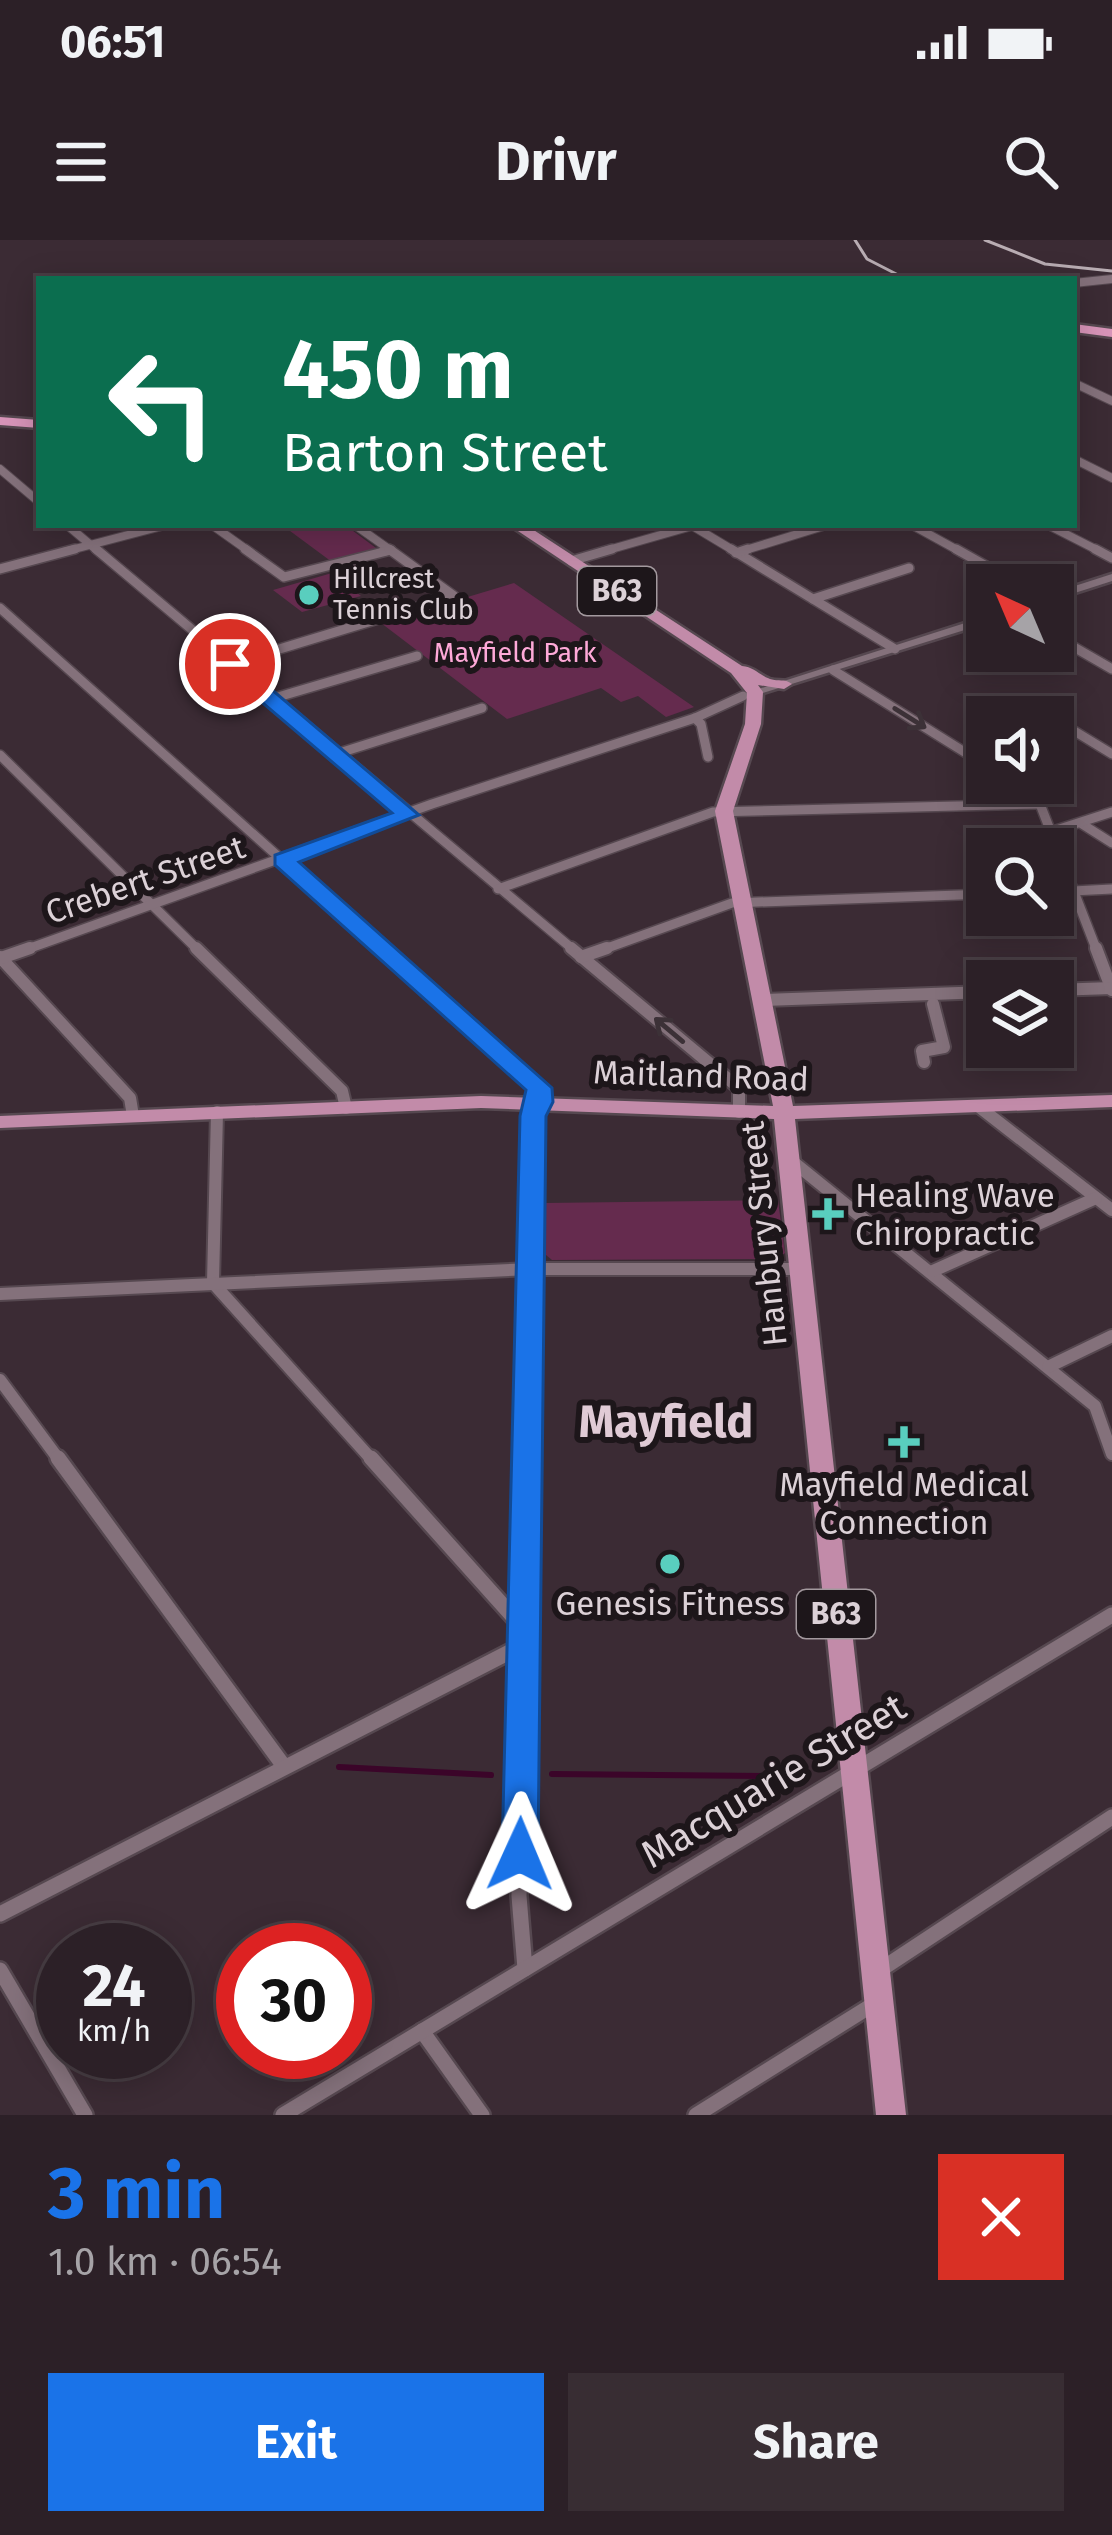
<!DOCTYPE html>
<html lang="en">
<head>
<meta charset="utf-8">
<style>
	:root { --surface:#2c2027; --page:#382d33; --text:#f1f3f6; --muted:#a6a3a7; --line:#483e44; --accent:#1a73e8 }
	body { margin:0; font-family:"Fira Sans",sans-serif; background:var(--page); color:var(--text); height:100vh; display:flex; flex-direction:column; font-size:45px; white-space:nowrap }
	* { box-sizing:border-box; margin:0 }
	p { font-size:39px; color:var(--muted) }
	.icon { flex:none; width:66px; height:66px; fill:none; stroke:currentColor; stroke-width:2; stroke-linecap:round; stroke-linejoin:round }
	.map { position:relative; height:1875px; overflow:hidden }
	.sheet { display:flex; flex-direction:column; background:var(--surface); flex:1 }
	.sheet>* { flex:none }
	.banner { position:absolute; left:36px; top:36px; width:1041px; height:252px; border-radius:0px; box-shadow:0 6px 30px #0003,0 0 0 3px var(--line); background:#0b6e4f; color:#fff; overflow:hidden }
	.needle { width:78px; rotate:316deg }
	.tools { position:absolute; left:966px; top:324px; display:grid; gap:24px }
	.tools a { display:grid; place-items:center; width:108px; height:108px; border-radius:0px; background:var(--surface); box-shadow:0 6px 30px #0003,0 0 0 3px var(--line); font-size:60px }
	.speed { position:absolute; left:36px; top:1683px; display:flex; gap:24px; font-size:60px; font-weight:700; text-align:center }
	.speed>* { display:grid; place-content:center; width:156px; height:156px; border-radius:50%; background:var(--surface); box-shadow:0 6px 30px #0003,0 0 0 3px var(--line); line-height:1 }
	.speed small { font-size:30px; font-weight:400 }
	.speed .limit { border:18px solid #d22; background:#fff; color:#111 }
	.pin { position:absolute; display:grid; place-items:center; width:102px; height:102px; color:#fff; margin:-51px; border:6px solid #fff; border-radius:50%; box-shadow:0 3px 12px #0007 }
	.me { position:absolute; width:132px; margin:-66px; rotate:1deg; stroke-linejoin:round; filter:drop-shadow(0 0 9px #0008) }
	.turn { display:flex; align-items:center; gap:42px; height:252px; padding:0 48px; font-size:54px }
	.turn .icon { width:156px; height:156px; stroke-width:2.5 }
	.turn b { display:block; font-size:84px; line-height:102px }
	.round { display:grid; place-items:center; flex:none; width:126px; height:126px; border-radius:0px; background:var(--page) }
	.head { display:flex; align-items:center; justify-content:space-between; height:204px; padding:0 48px }
	h1 { font-size:72px; font-weight:700; line-height:90px; color:var(--accent) }
	.action { display:flex; gap:24px; margin-top:auto; padding:24px 48px }
	.action a { flex:1; height:138px; border-radius:0px; background:var(--accent); color:#fff; font-size:48px; font-weight:700; line-height:138px; text-align:center }
	.action a+a { background:var(--page); color:var(--text) }
	.status { display:flex; justify-content:space-between; align-items:center; height:84px; padding:0 60px; background:var(--surface); direction:ltr }
	.status svg { height:33px; fill:currentColor }
	header { display:flex; justify-content:space-between; align-items:center; height:156px; padding:0 48px; background:var(--surface); font-size:54px; font-weight:700 }
	.map>svg:first-child { display:block }
	.green { fill:#652b4e }
	.lines { fill:none; stroke-linecap:round; stroke-linejoin:round }
	.stream { stroke:#3b0529; stroke-width:6 }
	.minor-far3-casing { stroke:#564850; stroke-width:10 }
	.minor-far2-casing { stroke:#564850; stroke-width:12 }
	.minor-far1-casing { stroke:#564850; stroke-width:16 }
	.minor-casing { stroke:#564850; stroke-width:20 }
	.tertiary-casing { stroke:#564850; stroke-width:5 }
	.primary-casing { stroke:#564850; stroke-width:5 }
	.trunk-casing { stroke:#564850; stroke-width:5 }
	.minor-far3 { stroke:#84717b; stroke-width:8 }
	.minor-far2 { stroke:#84717b; stroke-width:9 }
	.minor-far1 { stroke:#84717b; stroke-width:12 }
	.minor { stroke:#84717b; stroke-width:15 }
	.tertiary { fill:#84717b; fill-rule:evenodd }
	.primary { fill:#c28ba9; fill-rule:evenodd }
	.trunk { fill:#d794b8; fill-rule:evenodd }
	.rail { stroke:#b9adb3; stroke-width:3 }
	.oneway { stroke:#3c3137 }
	.route { fill:#1a73e8; stroke:#114b97; stroke-width:3 }
	.poi-dot { fill:#59cebe; stroke:#1d161a; stroke-width:4.5 }
	.labels { text-anchor:middle; stroke-width:12; stroke-linejoin:round; paint-order:stroke }
	.far-poi-label { font-size:27px; fill:#dcd1d7; stroke:#1d161a; text-anchor:start }
	.far-park-label { font-size:27px; fill:#fea9d8; stroke:#1d161a }
	.shield { fill:#1d161a; stroke:#a3999e; stroke-width:3 }
	.shield-label { font-size:30px; font-weight:bold; fill:#dcd1d7 }
	.street-label { font-size:33px; fill:#dcd1d7; stroke:#1d161a }
	.poi-label { font-size:33px; fill:#dcd1d7; stroke:#1d161a }
	.near-street-label { font-size:39px; fill:#dcd1d7; stroke:#1d161a }
	.district-label { font-size:45px; font-weight:bold; fill:#e0cbd6; stroke:#1d161a }
</style>
</head>
<body>
<div class="status"><b>06:51</b><svg viewBox="0 0 49 12"><path d="M0 12V9h3v3zM5 12V6h3v6zM10 12V3h3v9zM15 12V0h3v12zM26 1h20v11H26zM47 4h2v5h-2z"/></svg></div>
<header><svg class="icon" aria-label="menu" viewBox="0 0 24 24"><path d="M4 6h16M4 12h16M4 18h16"/></svg>Drivr<svg class="icon" aria-label="search" viewBox="0 0 24 24"><circle cx="10" cy="10" r="6"/><path d="M15 15l6 6"/></svg></header>
<div class="map">
<svg width="1112" height="1875" viewBox="0 0 1112 1875">
	<rect width="100%" height="100%" fill="#3b2b34"/>
	<g class="green">
		<polygon points="282,285 345,285 376,308 332,322"/>
		<polygon points="332,333 361,356 302,372 273,350"/>
		<polygon points="514,343 694,467 666,477 638,456 621,462 601,448 507,479 381,383"/>
		<polygon points="778,960 785,1013 777,1019 552,1020 546,1015 546,963"/>
	</g>
	<g class="lines">
		<g class="stream">
			<polyline points="339,1527 491,1535"/>
			<polyline points="552,1534 775,1536"/>
		</g>
		<defs>
			<g id="minor-far3">
				<polyline points="1074,43 1112,39"/>
				<polyline points="1074,143 1112,161"/>
				<polyline points="1074,219 1112,238"/>
				<polyline points="0,229 39,262"/>
				<polyline points="67,285 99,312"/>
				<polyline points="212,285 250,312"/>
				<polyline points="355,285 393,312"/>
				<polyline points="691,285 736,312"/>
				<polyline points="912,285 961,312"/>
				<polyline points="1048,285 1101,312"/>
				<polyline points="63,312 166,285"/>
				<polyline points="382,312 391,310"/>
				<polyline points="601,312 692,286"/>
				<polyline points="739,312 827,285"/>
			</g>
			<g id="minor-far2">
				<polyline points="96,309 575,711"/>
				<polyline points="245,309 284,337 391,310"/>
				<polyline points="731,309 895,409"/>
				<polyline points="956,309 1020,345"/>
				<polyline points="1095,309 1112,318"/>
				<polyline points="736,313 748,309"/>
				<polyline points="571,321 612,309"/>
				<polyline points="0,329 75,309"/>
				<polyline points="813,359 909,328"/>
				<polyline points="0,368 384,711"/>
				<polyline points="1053,395 1112,429"/>
				<polyline points="230,424 454,356 389,309"/>
				<polyline points="833,430 987,526"/>
				<polyline points="271,459 417,416"/>
				<polyline points="695,478 701,484 708,517"/>
				<polyline points="1053,478 1112,514"/>
				<polyline points="336,514 482,468"/>
				<polyline points="0,515 199,711"/>
				<polyline points="1014,543 1040,564 1097,711"/>
				<polyline points="1082,584 1112,603"/>
				<polyline points="1050,592 1112,572"/>
				<polyline points="498,649 713,572 1040,564"/>
				<polyline points="1053,652 1112,649"/>
				<polyline points="22,711 432,564 695,478 743,456"/>
				<polyline points="599,711 732,663 987,654"/>
			</g>
			<g id="minor-far1">
				<polyline points="196,708 342,851 346,868"/>
				<polyline points="381,708 538,848 533,876 527,1221"/>
				<polyline points="571,708 739,848 739,872"/>
				<polyline points="1096,708 1112,750"/>
				<polyline points="0,717 130,858 133,876"/>
				<polyline points="581,717 607,708"/>
				<polyline points="1,718 30,708"/>
				<polyline points="1053,750 1112,748"/>
				<polyline points="764,760 987,752"/>
				<polyline points="924,822 922,811 944,807 933,764"/>
				<polyline points="978,866 1112,970"/>
				<polyline points="217,872 213,1043 373,1221"/>
				<polyline points="792,921 1095,1166 1112,1214"/>
				<polyline points="933,1031 1096,958"/>
				<polyline points="0,1054 530,1029 799,1029"/>
				<polyline points="1048,1127 1112,1096"/>
				<polyline points="0,1140 60,1221"/>
			</g>
			<g id="minor">
				<polyline points="58,1218 283,1525"/>
				<polyline points="371,1218 525,1390"/>
				<polyline points="0,1674 525,1404"/>
				<polyline points="525,1729 519,1656 527,1218"/>
				<polyline points="0,1730 85,1875"/>
				<polyline points="877,1732 1112,1577"/>
				<polyline points="422,1791 482,1875"/>
				<polyline points="283,1875 1112,1375"/>
				<polyline points="696,1875 877,1762"/>
			</g>
			<g id="tertiary">
				<polygon points="1112,334 1112,341 1053,360 1053,353"/>
				<polygon points="987,376 987,383 747,458 739,458 737,456"/>
			</g>
			<path id="primary" d="M 509,285 L 526,285 L 742,426 C 754,427 759,435 770,439 C 779,442 784,438 792,444 L 784,449 L 758,445 L 763,452 L 761,484 L 733,571 L 793,866 L 1112,855 L 1112,867 L 795,879 L 906,1875 L 876,1875 L 774,879 L 481,868 L 0,888 L 0,876 L 481,856 L 773,866 L 715,571 L 745,484 L 747,453 L 731,433 Z"/>
			<g id="trunk">
				<polygon points="1074,84 1112,89 1112,97 1074,92"/>
				<polygon points="0,177 39,180 39,188 0,185"/>
			</g>
		</defs>
		<use href="#minor-far3" class="minor-far3-casing"/>
		<use href="#minor-far2" class="minor-far2-casing"/>
		<use href="#minor-far1" class="minor-far1-casing"/>
		<use href="#minor" class="minor-casing"/>
		<use href="#tertiary" class="tertiary-casing"/>
		<use href="#primary" class="primary-casing"/>
		<use href="#trunk" class="trunk-casing"/>
		<use href="#minor-far3" class="minor-far3"/>
		<use href="#minor-far2" class="minor-far2"/>
		<use href="#minor-far1" class="minor-far1"/>
		<use href="#minor" class="minor"/>
		<use href="#tertiary" class="tertiary"/>
		<use href="#primary" class="primary"/>
		<use href="#trunk" class="trunk"/>
		<g class="rail">
			<polyline points="855,0 867,19 906,39"/>
			<polyline points="985,0 1045,24 1112,31"/>
		</g>
	</g>
	<defs><path id="oneway-shaft" d="M-6 0H5M1.5-3L5.5 0L1.5 3" fill="none" stroke-width="1.6" stroke-linecap="round" stroke-linejoin="round" transform="scale(3)"/></defs>
	<g class="oneway">
		<use href="#oneway-shaft" transform="translate(910 478) rotate(32)"/>
		<use href="#oneway-shaft" transform="translate(669 790) rotate(-140)"/>
	</g>
	<polygon class="route" points="223,420 237,420 419,575 299,622 552,848 553,862 546,876 538,1614 533,1624 520,1629 507,1624 502,1614 520,876 526,850 275,625 275,615 392,573 223,429"/>
	<g class="poi-dot">
		<circle cx="309" cy="355" r="12"/>
		<path d="M822 956h12v12h12v12h-12v12h-12v-12h-12v-12h12z"/>
		<path d="M898 1184h12v12h12v12h-12v12h-12v-12h-12v-12h12z"/>
		<circle cx="670" cy="1324" r="12"/>
	</g>
	<g class="labels">
		<g class="far-poi-label">
			<text x="333" y="348">Hillcrest<tspan x="333" dy="31">Tennis Club</tspan></text>
		</g>
		<g class="far-park-label">
			<text x="515" y="422">Mayfield Park</text>
		</g>
		<g class="shield">
			<rect x="578" y="327" width="78" height="48" rx="9"/>
			<rect x="797" y="1350" width="78" height="48" rx="9"/>
		</g>
		<g class="shield-label">
			<text x="617" y="361">B63</text>
			<text x="836" y="1384">B63</text>
		</g>
		<g class="street-label">
			<text transform="translate(145 639) rotate(-19)" y="12">Crebert Street</text>
			<text transform="translate(701 835) rotate(2)" y="12">Maitland Road</text>
			<text transform="translate(763 994) rotate(-96)" y="12">Hanbury Street</text>
		</g>
		<g class="poi-label">
			<text x="855" y="967" text-anchor="start">Healing Wave<tspan x="855" dy="38">Chiropractic</tspan></text>
			<text x="904" y="1256">Mayfield Medical<tspan x="904" dy="38">Connection</tspan></text>
			<text x="670" y="1375">Genesis Fitness</text>
		</g>
		<g class="near-street-label">
			<text transform="translate(773 1540) rotate(-31)" y="14">Macquarie Street</text>
		</g>
		<g class="district-label">
			<text x="666" y="1197">Mayfield</text>
		</g>
	</g>
</svg>
<div class="tools">
<a><svg class="needle" viewBox="-14 -14 28 28"><path d="M0-13l5 13h-10z" fill="#e53935"/><path d="M0 13l5-13h-10z" fill="#a6a3a7"/></svg></a>
<a><svg class="icon" aria-label="sound" viewBox="0 0 24 24"><path d="M4 9h4l5-4v14l-5-4H4zM17 9q2 3 0 6"/></svg></a>
<a><svg class="icon" aria-label="search" viewBox="0 0 24 24"><circle cx="10" cy="10" r="6"/><path d="M15 15l6 6"/></svg></a>
<a><svg class="icon" aria-label="layers" viewBox="0 0 24 24"><path d="M12 4l9 5-9 5-9-5zM3 14l9 5 9-5"/></svg></a>
</div>
<div class="speed"><div>24<small>km/h</small></div><div class="limit">30</div></div>
<div class="pin" style="left:230px;top:424px;background:#d93025"><svg class="icon" aria-label="arrive" viewBox="0 0 24 24"><path d="M6 21V4h12l-3 4 3 4H6"/></svg></div>
<svg class="me" style="left:520px;top:1614px" viewBox="-20 -20 40 40"><path d="M0-17L14 15 0 8-14 15z" fill="#1a73e8" stroke="#fff" stroke-width="4"/></svg>
<div class="banner">
<div class="turn"><svg class="icon" aria-label="left" viewBox="0 0 24 24"><path d="M17 20v-9H6M10 6l-5 5 5 5"/></svg><div><b>450 m</b>Barton Street</div></div>
</div>
</div>
<section class="sheet">
<div class="head"><div><h1>3 min</h1><p>1.0 km · 06:54</p></div><a class="round" style="background:#d93025;color:#fff"><svg class="icon" aria-label="close" viewBox="0 0 24 24"><path d="M6 6l12 12M18 6L6 18"/></svg></a></div>
<div class="action"><a>Exit</a><a>Share</a></div>
</section>
</body>
</html>
